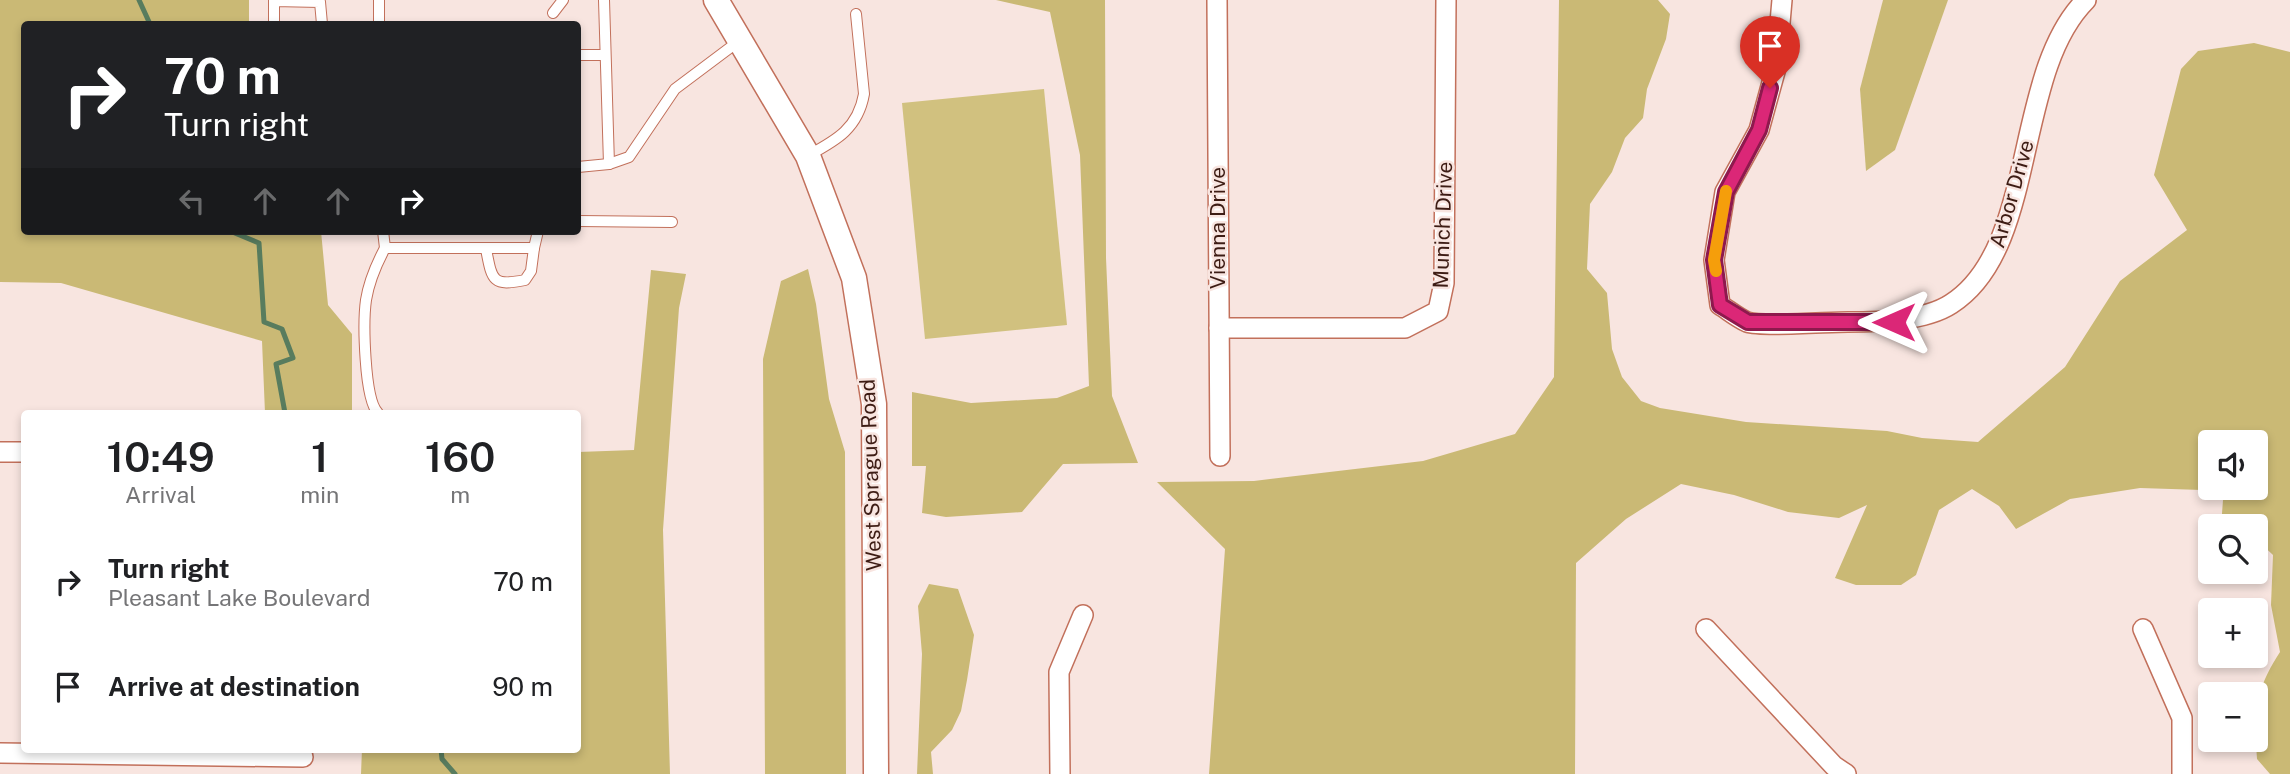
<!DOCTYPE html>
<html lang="en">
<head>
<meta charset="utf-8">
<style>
	:root { --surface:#fff; --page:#f6f6f6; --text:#202124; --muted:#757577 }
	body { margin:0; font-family:"Public Sans",sans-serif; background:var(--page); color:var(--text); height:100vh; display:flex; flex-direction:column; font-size:26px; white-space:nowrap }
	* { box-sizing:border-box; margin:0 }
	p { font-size:23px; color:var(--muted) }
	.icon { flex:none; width:38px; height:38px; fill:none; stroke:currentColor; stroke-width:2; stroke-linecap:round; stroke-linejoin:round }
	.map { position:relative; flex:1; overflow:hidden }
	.sheet { position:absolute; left:21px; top:410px; width:560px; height:343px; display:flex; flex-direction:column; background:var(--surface); border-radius:7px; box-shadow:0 4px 10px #0003 }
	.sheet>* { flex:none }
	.top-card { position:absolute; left:21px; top:21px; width:560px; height:214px; border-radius:7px; box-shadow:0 4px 10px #0003; background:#202124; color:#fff; overflow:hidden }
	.fabs { position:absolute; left:2198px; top:430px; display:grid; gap:14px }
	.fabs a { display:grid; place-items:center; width:70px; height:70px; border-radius:7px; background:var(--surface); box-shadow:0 4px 10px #0003; font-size:35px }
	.pin { position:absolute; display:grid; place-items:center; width:60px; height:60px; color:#fff; margin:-72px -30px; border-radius:50% 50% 50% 0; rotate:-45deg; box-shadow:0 0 7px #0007 }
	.pin .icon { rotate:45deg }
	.me { position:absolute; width:77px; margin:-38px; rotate:270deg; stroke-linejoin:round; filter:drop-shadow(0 0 5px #0008) }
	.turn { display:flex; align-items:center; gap:24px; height:147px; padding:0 28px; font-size:32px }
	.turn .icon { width:91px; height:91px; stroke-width:2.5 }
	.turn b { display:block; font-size:49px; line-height:60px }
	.lanes { display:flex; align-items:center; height:66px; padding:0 28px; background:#0003; justify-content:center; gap:35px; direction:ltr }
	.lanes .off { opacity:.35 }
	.eta { display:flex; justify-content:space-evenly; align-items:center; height:119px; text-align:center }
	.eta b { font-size:42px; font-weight:600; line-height:49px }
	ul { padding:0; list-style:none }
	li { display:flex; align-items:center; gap:21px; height:105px; padding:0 28px }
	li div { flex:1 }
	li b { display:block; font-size:26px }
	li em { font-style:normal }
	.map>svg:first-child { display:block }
	.green { fill:#d1c17f }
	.forest { fill:#cab975; fill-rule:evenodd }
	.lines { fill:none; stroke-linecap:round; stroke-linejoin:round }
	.stream { stroke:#587c5e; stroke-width:5 }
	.service-casing { stroke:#c2705b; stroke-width:12 }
	.minor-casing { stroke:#c2705b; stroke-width:22 }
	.tertiary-casing { stroke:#c2705b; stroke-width:27 }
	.service { stroke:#fff; stroke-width:10 }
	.minor { stroke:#fff; stroke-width:19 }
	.tertiary { stroke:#fff; stroke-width:24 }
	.route-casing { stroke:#8e194d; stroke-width:18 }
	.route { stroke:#db2777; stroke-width:12 }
	.slow { stroke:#f59e0b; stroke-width:12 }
	.labels { text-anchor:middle; stroke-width:5; stroke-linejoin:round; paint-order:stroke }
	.street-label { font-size:21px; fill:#3d1c14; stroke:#f8e5e0 }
</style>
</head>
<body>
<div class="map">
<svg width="2290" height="774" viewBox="0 0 2290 774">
	<rect width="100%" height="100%" fill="#f8e5e0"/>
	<polygon class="green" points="1044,89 1067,325 925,339 902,103"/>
	<g class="forest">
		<polygon points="0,0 249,0 249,24 24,24 24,231 321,231 328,305 352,334 352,413 265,413 262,341 61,283 0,282"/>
		<polygon points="996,0 1105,0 1106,258 1112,396 1138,463 1063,464 1022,512 946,517 922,513 926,466 912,466 912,392 971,403 1057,398 1089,386 1080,155 1050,12"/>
		<path d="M 1559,0 L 1658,0 L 1670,14 L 1666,39 L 1647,89 L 1643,118 L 1625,138 L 1612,172 L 1590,204 L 1587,269 L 1607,293 L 1612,349 L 1622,377 L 1641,401 L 1660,408 L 1746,422 L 1887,431 L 1922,438 L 1978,442 L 2065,367 L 2120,281 L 2187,230 L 2154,175 L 2181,69 L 2198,51 L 2254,43 L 2290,52 L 2290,774 L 2270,774 L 2257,759 C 2254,713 2254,692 2280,652 L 2271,605 L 2273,555 L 2256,539 L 2256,527 L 2221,527 L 2223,500 L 2202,490 L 2140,488 L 2070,499 L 2016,529 L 1999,506 L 1972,489 L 1939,510 L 1916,575 L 1901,585 L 1856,585 L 1835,578 L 1867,505 L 1839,518 L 1788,512 L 1734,495 L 1681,484 L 1626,519 L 1576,563 L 1575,774 L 1209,774 L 1225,549 L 1157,482 L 1254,481 L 1423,461 L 1515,434 L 1554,377 ZM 2210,443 L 2256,443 L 2256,488 L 2210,488 Z"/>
		<polygon points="1883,0 1948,0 1895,150 1866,171 1860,89"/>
		<polygon points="808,269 816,304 829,399 845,452 846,774 765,774 763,359 781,281"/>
		<polygon points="651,270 686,274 679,308 663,530 670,774 361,774 362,749 578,749 578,452 634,450"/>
		<polygon points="929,584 958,589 974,635 967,680 961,711 952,730 931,752 933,774 917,774 922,654 918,606"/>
	</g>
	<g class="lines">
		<g class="stream">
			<polyline points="139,0 150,24"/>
			<polyline points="230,231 259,243 264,322 282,329 293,358 276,364 285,413"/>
			<polyline points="441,749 442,759 455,774"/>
		</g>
		<defs>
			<g id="service">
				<polyline points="379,0 379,24"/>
				<polyline points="604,0 609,164"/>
				<polyline points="553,13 563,0"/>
				<polyline points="274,24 274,1 320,2 322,24"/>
				<polyline points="578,55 605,55"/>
				<path d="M 809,155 C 837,140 858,128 864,94 L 856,14"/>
				<polyline points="578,167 609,164 629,157 675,89 739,41"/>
				<polyline points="578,221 672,222"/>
				<polyline points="383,231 385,248 534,248 538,231"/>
				<path d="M 486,249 C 492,280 492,287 525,280 L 531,271 L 534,248"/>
				<path d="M 378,413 C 364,399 363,321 366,300 C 369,281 376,265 385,248"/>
			</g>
			<g id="minor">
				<polyline points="1217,0 1220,456"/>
				<path d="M 1782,0 L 1776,68 L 1759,130 L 1725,192 L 1714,260 L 1720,305 C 1728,310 1738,318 1747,322 C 1762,327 1828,322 1848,322 C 1878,322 1925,321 1951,304 C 2039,248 2012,74 2086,0"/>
				<polyline points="1219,328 1405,328 1438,311 1444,283 1446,0"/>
				<polyline points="0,452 24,452"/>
				<polyline points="1706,629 1834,766 1846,774"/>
				<polyline points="2143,629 2182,718 2182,774"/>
				<polyline points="0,753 303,757"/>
				<polyline points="1060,774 1059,672 1083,615"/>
			</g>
			<polyline id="tertiary" points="716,0 808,156 854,278 874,404 876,774"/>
		</defs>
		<use href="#service" class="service-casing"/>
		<use href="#minor" class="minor-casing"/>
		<use href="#tertiary" class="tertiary-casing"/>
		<use href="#service" class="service"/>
		<use href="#minor" class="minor"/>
		<use href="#tertiary" class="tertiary"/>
	</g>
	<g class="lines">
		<defs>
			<polyline id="route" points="1770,88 1759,130 1726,192 1714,260 1720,305 1748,322 1894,322"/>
		</defs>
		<use href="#route" class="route-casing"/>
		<use href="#route" class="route"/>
		<polyline class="slow" points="1716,271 1714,260 1726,191"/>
	</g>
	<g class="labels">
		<g class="street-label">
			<text transform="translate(2012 194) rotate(-74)" y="7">Arbor Drive</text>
			<text transform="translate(1443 225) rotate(-88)" y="7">Munich Drive</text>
			<text transform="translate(1218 228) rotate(-90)" y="7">Vienna Drive</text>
			<text transform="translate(871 475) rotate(-92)" y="7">West Sprague Road</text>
		</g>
	</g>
</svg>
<div class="fabs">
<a><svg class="icon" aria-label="sound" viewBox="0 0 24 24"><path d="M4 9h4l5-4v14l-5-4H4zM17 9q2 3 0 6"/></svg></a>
<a><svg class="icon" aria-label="search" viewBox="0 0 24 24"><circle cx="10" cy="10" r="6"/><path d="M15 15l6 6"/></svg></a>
<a>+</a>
<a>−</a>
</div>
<div class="pin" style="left:1770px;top:88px;background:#d93025"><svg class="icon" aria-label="arrive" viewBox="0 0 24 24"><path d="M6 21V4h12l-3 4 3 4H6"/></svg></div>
<svg class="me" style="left:1894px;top:322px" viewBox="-20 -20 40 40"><path d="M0-17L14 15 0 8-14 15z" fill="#db2777" stroke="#fff" stroke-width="4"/></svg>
<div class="top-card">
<div class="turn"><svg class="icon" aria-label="right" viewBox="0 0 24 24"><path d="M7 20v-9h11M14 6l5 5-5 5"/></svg><div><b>70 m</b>Turn right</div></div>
<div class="lanes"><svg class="icon off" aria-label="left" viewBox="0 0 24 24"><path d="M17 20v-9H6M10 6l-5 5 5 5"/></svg><svg class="icon off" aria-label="ahead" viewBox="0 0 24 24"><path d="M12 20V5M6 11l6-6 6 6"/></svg><svg class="icon off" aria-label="ahead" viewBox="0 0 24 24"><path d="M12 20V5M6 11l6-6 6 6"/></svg><svg class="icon" aria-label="right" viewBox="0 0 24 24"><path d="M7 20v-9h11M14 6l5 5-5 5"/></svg></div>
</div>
<section class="sheet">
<div class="eta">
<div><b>10:49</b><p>Arrival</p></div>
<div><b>1</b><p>min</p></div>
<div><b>160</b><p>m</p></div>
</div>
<ul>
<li><svg class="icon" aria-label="right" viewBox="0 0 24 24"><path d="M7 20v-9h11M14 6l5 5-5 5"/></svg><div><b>Turn right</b><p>Pleasant Lake Boulevard</p></div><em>70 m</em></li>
<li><svg class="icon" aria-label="arrive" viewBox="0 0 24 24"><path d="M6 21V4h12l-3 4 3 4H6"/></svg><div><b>Arrive at destination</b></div><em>90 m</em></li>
</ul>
</section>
</div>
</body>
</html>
